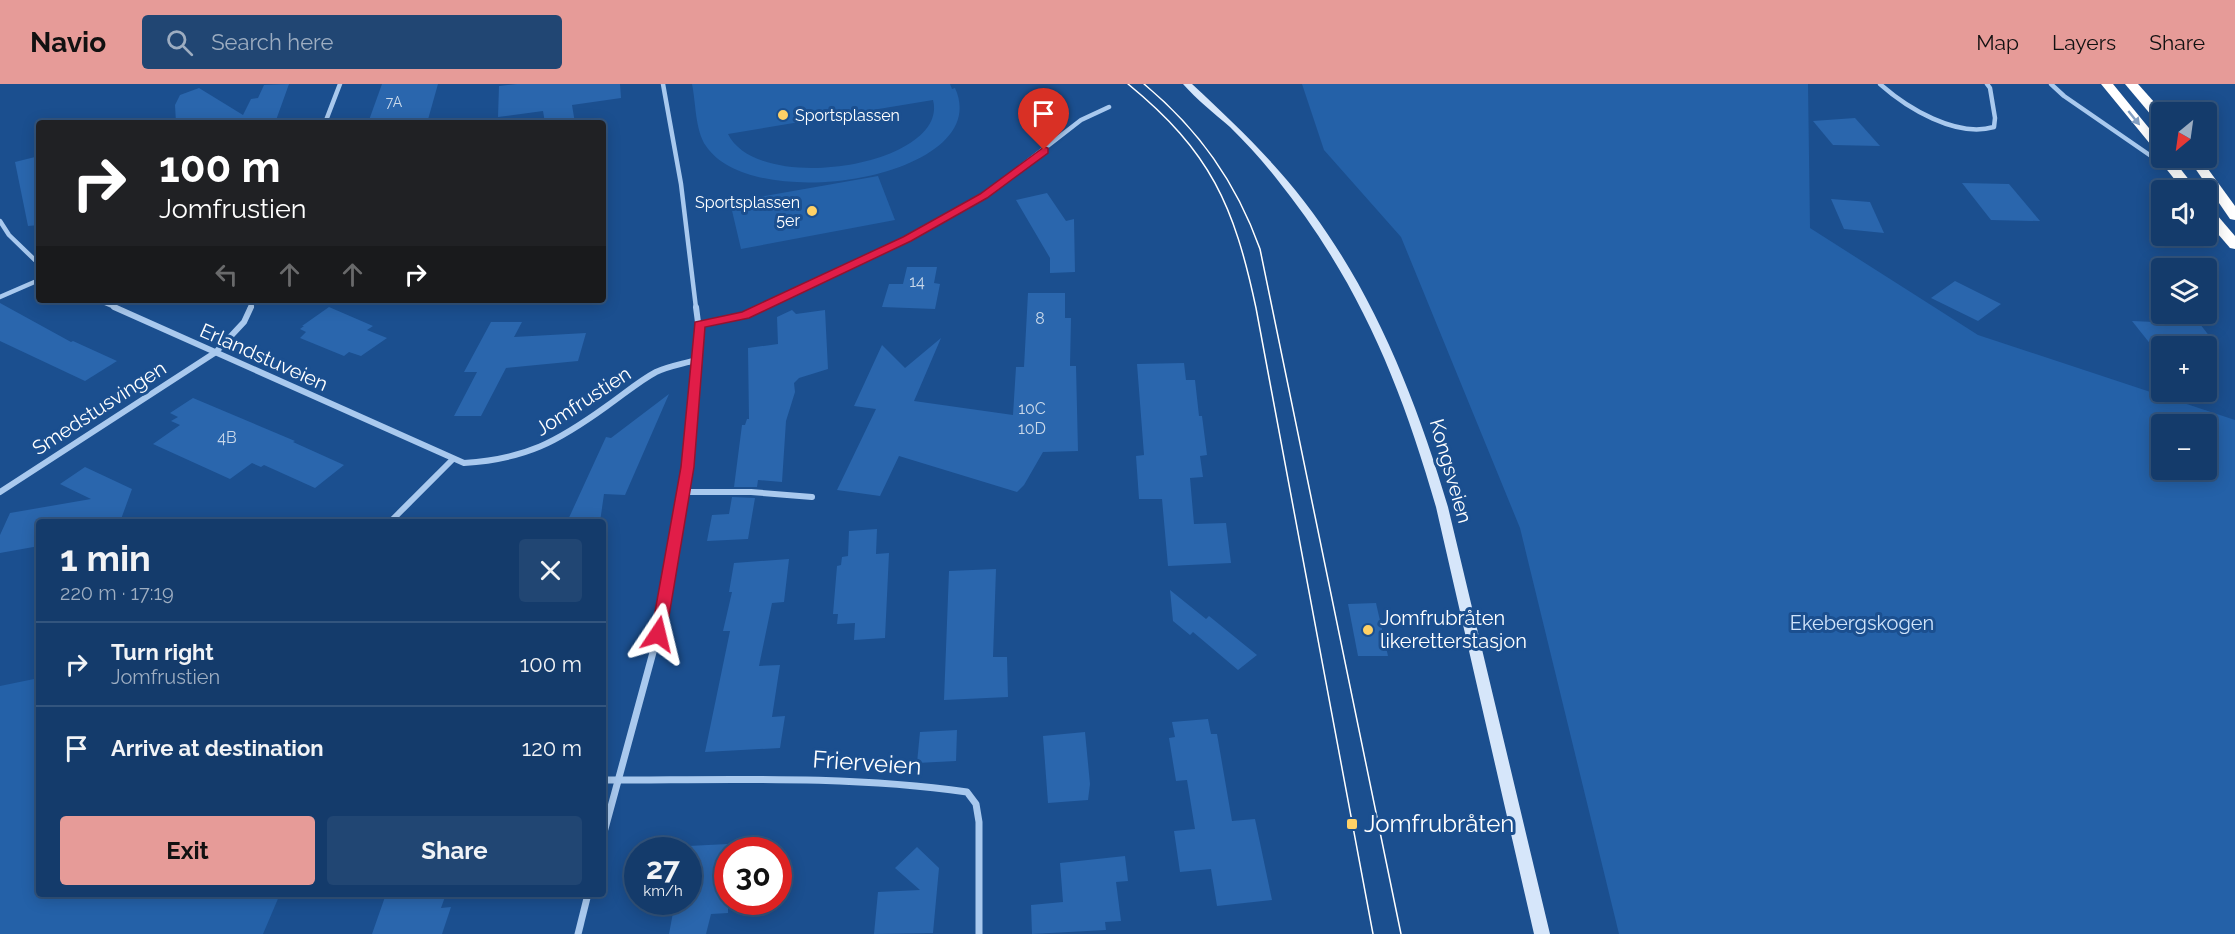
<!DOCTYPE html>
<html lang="en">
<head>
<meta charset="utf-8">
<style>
	:root { --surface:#143b6b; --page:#214673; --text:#f1f3f6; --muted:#9dadc1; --line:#33557e; --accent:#e69b98 }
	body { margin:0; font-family:Raleway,sans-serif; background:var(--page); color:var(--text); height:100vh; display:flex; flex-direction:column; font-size:22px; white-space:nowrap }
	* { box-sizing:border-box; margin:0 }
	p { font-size:20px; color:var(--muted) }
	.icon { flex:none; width:33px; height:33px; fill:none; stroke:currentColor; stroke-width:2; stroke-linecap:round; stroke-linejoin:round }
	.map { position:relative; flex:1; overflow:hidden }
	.details { position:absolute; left:36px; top:435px; width:570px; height:378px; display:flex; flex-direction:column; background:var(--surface); border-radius:6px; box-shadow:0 3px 15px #0003,0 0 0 2px var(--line) }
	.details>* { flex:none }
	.guide { position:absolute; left:36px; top:36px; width:570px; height:183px; border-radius:6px; box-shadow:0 3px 15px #0003,0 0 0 2px var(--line); background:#202124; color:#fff; overflow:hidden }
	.needle { width:39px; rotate:209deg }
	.controls { position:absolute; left:2151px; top:18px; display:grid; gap:12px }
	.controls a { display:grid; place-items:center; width:66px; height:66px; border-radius:6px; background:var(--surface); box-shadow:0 3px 15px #0003,0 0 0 2px var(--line); font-size:30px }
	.speed { position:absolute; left:624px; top:753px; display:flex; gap:12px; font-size:30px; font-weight:700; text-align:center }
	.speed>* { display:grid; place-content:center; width:78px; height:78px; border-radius:50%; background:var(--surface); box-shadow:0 3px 15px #0003,0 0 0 2px var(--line); line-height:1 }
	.speed small { font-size:15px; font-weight:400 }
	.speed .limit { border:9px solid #d22; background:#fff; color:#111 }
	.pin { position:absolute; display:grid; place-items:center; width:51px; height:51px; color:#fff; margin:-62px -26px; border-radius:50% 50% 50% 0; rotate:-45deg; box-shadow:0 0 6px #0007 }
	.pin .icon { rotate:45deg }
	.me { position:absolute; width:66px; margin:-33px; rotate:10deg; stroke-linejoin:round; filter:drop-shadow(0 0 4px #0008) }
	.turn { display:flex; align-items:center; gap:21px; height:126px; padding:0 24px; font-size:27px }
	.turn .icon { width:78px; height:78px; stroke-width:2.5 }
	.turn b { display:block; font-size:42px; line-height:51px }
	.lanes { display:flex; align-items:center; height:57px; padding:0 24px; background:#0003; justify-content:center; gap:30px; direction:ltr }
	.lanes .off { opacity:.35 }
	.round { display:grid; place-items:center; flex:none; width:63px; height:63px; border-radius:6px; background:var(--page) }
	.headline { display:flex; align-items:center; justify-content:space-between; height:102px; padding:0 24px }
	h1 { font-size:36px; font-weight:700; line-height:45px }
	.button { display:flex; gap:12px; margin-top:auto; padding:12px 24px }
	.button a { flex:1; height:69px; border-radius:6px; background:var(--accent); color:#111; font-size:24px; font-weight:700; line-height:69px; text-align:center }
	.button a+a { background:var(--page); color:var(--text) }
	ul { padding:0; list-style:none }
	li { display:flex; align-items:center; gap:18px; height:84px; padding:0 24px; border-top:2px solid var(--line) }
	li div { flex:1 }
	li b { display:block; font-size:22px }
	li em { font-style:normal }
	header { display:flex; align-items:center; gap:36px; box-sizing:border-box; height:84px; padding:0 30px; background:var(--accent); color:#111 }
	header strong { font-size:28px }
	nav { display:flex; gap:33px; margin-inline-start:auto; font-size:21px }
	.search { width:420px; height:54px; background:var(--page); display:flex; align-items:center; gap:15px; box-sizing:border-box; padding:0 21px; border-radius:6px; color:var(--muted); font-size:22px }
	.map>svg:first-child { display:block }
	.green { fill:#2461a8; fill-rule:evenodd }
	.building { fill:#2a66ad }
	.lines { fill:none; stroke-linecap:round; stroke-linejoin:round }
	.street-far2 { stroke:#a9c9ee; stroke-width:4.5 }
	.street-far1 { stroke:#a9c9ee; stroke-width:6 }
	.street { stroke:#a9c9ee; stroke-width:7 }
	.secondary { fill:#d6e6fa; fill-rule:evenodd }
	.highway { fill:#fff; fill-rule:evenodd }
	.tram { stroke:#fff; stroke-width:1.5 }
	.oneway { fill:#829ec1 }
	.route { fill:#e11d48; stroke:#92132f; stroke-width:1.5 }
	.poi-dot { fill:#ffd166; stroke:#1b4f8f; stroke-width:2 }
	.labels { text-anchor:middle; stroke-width:6; stroke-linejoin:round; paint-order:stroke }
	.far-number-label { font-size:14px; fill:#cad9ea }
	.far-poi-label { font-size:16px; fill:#fff; stroke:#1b4f8f; text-anchor:start }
	.number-label { font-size:16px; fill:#cad9ea }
	.street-label { font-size:20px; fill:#fff; stroke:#1b4f8f }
	.poi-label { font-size:20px; fill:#fff; stroke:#1b4f8f; text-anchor:start }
	.park-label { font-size:20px; fill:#cfe3fa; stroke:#1b4f8f }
	.near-street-label { font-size:24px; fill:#fff; stroke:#1b4f8f }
	.near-poi-label { font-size:24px; fill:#fff; stroke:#1b4f8f; text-anchor:start }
</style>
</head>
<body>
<header>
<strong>Navio</strong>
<div class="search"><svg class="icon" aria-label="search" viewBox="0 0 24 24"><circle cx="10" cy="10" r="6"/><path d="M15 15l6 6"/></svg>Search here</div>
<nav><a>Map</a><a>Layers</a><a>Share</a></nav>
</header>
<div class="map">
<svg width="2235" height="850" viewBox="0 0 2235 850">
	<rect width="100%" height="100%" fill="#1b4f8f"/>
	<g class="green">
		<path d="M 692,0 L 950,0 L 952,5 L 955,4 C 996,93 753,133 706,62 C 695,46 696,19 692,0 ZM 933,16 C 950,81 759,113 728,50 Z"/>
		<path d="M 1302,0 L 1808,0 L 1810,144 L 1978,251 L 2235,336 L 2235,850 L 1619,850 L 1520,444 L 1401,153 L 1324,66 ZM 2206,340 L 2206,386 L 2162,386 L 2162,340 Z"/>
		<polygon points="878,92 895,136 741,165 730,118"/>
		<polygon points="39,594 39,810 280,810 263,850 0,850 0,602"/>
	</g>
	<g class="building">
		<polygon points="289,0 275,39 176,39 175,21 180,11 199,4 243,31 251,15 258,14 264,1"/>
		<polygon points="382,0 438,0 427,39 368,39"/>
		<polygon points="517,0 620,0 621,14 572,21 575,39 545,39 543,27 498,33 499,2"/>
		<polygon points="1855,34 1880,62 1833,61 1813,37"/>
		<polygon points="39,72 39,141 28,142 15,78"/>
		<polygon points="1962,99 2009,100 2040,137 1991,136"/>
		<polygon points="1047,109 1066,137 1074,135 1075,188 1050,189 1050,174 1016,116"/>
		<polygon points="1831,115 1870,118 1884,149 1844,145"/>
		<polygon points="907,183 937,183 934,199 940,200 935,225 882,223 889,200 903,200"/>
		<polygon points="1955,197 2001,220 1978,237 1931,214"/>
		<polygon points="1028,209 1065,209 1065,234 1071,234 1070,282 1076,282 1078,367 1043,368 1024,401 1017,408 899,372 880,412 837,406 876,325 854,322 882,261 905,284 941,254 914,317 1013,331 1016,283 1024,283"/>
		<polygon points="0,219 71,258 73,257 117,277 85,297 0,257"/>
		<polygon points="329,223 373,242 367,246 387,254 361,272 349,268 344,272 300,254 306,248 300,245 304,242 302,242"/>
		<polygon points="792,226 796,230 825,226 828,285 799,294 794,299 795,308 786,337 782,398 758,396 757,403 734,403 742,341 745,341 747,335 749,335 748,264 778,260 777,233"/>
		<polygon points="2132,237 2200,240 2217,262 2152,262"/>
		<polygon points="491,238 522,238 514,253 586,249 578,277 506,284 481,332 454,332 477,288 464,288"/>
		<polygon points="1184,279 1186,296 1195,296 1199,332 1202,332 1207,371 1200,372 1203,393 1190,394 1194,440 1226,439 1231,479 1168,482 1162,415 1139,415 1136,372 1144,371 1137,280"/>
		<polygon points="669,310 625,411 604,410 600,438 567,438 606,353 611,354"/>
		<polygon points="193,314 295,357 293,358 344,381 315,404 264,381 261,383 252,379 230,395 153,360 180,341 171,337 178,333 170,329"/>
		<polygon points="85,383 132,405 120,438 39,438 39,462 0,469 0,451 10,429 91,415 60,400"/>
		<polygon points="732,413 755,414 748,455 707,457 712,431 729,430"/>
		<polygon points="877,445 876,470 889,469 885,554 854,556 855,539 837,540 838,530 833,530 837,482 841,481 842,473 848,472 849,447"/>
		<polygon points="789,475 784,518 772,519 759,582 780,581 772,633 785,632 780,664 705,668 730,547 723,547 732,508 729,508 734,479"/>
		<polygon points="996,485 993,573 1007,573 1008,613 944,616 949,487"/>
		<polygon points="1170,506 1206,535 1209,532 1257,571 1238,586 1193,548 1190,551 1173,537"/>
		<polygon points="1376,519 1388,572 1358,572 1348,520"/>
		<polygon points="1208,635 1211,650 1217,650 1232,737 1255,735 1272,816 1217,822 1211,785 1180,788 1174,747 1195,745 1187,696 1176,697 1169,654 1175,653 1172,638"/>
		<polygon points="957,646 956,677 917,679 920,648"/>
		<polygon points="1085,648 1090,700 1088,716 1048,719 1043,652"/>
		<polygon points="728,760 728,829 711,830 706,850 669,850 675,818 688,818 688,762"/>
		<polygon points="917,763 939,784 933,849 874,850 878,808 920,806 895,784"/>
		<polygon points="1125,772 1128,797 1116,798 1121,837 1105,838 1106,846 1032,850 1031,821 1063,818 1060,779"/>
		<polygon points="386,810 446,810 441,824 451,823 442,850 372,850"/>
	</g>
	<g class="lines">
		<g class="street-far2">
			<polyline points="663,0 681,100 696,224"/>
			<path d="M 1880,0 C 1907,24 1956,54 1994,43 L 1995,34 L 1990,4 L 1987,0"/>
			<polyline points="2051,0 2064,12 2167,83"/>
			<polyline points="325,39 340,0"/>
			<polyline points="0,137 9,151 39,180"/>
			<polyline points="0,213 39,196"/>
			<polyline points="98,216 117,224"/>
			<polyline points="250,224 254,216"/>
			<polyline points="759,224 907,155 983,112 1081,36 1109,23"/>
		</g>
		<g class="street-far1">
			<path d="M 114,223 L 464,379 C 526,375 557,358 607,322 C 623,311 639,297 656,288 C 669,282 683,280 696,276"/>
			<polyline points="699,241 745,231 762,223"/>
			<polyline points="0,408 216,268 244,238 251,223"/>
			<polyline points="682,408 751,408 812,413"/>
			<polyline points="390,438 452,376"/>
			<polyline points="666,503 687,383 699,246 696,223"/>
		</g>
		<g class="street">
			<path d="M 603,696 C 725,696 846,691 967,708 L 976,720 L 979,738 L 979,850"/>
			<polyline points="603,752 658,550 666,502"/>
			<polyline points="578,850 588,810"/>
		</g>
		<path class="secondary" d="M 1183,0 L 1192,0 C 1222,28 1252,56 1279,87 C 1364,183 1412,302 1448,423 L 1550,850 L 1534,850 L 1436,423 C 1400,298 1358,196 1276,94 C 1262,76 1246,59 1230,43 C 1214,29 1197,16 1183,0 Z"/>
		<g class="highway">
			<polygon points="2101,0 2113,0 2162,60 2162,74 2172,74 2197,106 2183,106 2160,77 2160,72"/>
			<polygon points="2125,0 2138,0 2163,28 2162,39 2157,38"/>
			<polygon points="2188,74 2200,74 2235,122 2235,136 2230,135"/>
			<polygon points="2206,123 2211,124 2235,152 2235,165 2230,164 2206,136"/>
		</g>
		<g class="tram">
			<path d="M 1128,0 C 1211,68 1234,121 1256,224 L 1373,850"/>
			<path d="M 1144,0 C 1199,46 1236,98 1260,165 L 1401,850"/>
		</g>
	</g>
	<defs><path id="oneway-solid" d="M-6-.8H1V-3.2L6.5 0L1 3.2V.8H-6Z" transform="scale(1.5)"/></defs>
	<use class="oneway" href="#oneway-solid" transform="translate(2134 34) rotate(51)"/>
	<polygon class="route" points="1044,63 1048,64 1048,69 987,114 911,157 749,234 705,243 694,383 666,550 663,555 653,555 651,550 681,383 695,238 742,228 903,153 980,110"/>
	<g class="poi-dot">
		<circle cx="783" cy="31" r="6"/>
		<circle cx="812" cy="127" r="6"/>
		<circle cx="1368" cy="546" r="6"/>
		<rect x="1346" y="734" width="12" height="12" rx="3"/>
	</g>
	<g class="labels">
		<g class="far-number-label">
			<text x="394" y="23">7A</text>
		</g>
		<g class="far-poi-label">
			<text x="795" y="37">Sportsplassen</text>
			<text x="800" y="124" text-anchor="end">Sportsplassen<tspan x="800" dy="18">5er</tspan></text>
		</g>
		<g class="number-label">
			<text x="917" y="203">14</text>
			<text x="1040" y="240">8</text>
			<text x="1032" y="330">10C</text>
			<text x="1032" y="350">10D</text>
			<text x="227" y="359">4B</text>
		</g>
		<g class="street-label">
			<text transform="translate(264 273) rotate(24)" y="7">Erlandstuveien</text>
			<text transform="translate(583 317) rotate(-33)" y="7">Jomfrustien</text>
			<text transform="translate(99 324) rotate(-33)" y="7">Smedstusvingen</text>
			<text transform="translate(1451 387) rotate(74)" y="7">Kongsveien</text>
		</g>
		<g class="poi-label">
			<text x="1380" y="541">Jomfrubråten<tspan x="1380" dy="23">likeretterstasjon</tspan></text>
		</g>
		<g class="park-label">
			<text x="1862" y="546">Ekebergskogen</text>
		</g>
		<g class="near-street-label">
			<text transform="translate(867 679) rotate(4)" y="8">Frierveien</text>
		</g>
		<g class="near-poi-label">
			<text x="1364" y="748">Jomfrubråten</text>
		</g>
	</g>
</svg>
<div class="controls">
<a><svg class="needle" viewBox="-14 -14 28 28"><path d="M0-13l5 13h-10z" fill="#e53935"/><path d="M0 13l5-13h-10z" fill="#9dadc1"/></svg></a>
<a><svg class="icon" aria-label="sound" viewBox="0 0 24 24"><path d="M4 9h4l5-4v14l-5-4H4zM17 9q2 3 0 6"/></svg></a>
<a><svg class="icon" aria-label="layers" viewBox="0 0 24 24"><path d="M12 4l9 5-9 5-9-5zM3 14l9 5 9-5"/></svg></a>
<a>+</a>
<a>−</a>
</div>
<div class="speed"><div>27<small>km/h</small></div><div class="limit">30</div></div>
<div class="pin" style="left:1044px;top:66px;background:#d93025"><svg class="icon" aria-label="arrive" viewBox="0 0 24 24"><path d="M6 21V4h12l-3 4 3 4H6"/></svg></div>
<svg class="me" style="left:658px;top:550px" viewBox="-20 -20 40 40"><path d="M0-17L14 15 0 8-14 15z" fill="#e11d48" stroke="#fff" stroke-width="4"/></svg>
<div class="guide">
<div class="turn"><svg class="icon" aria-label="right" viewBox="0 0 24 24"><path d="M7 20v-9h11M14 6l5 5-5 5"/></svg><div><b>100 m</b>Jomfrustien</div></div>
<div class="lanes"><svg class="icon off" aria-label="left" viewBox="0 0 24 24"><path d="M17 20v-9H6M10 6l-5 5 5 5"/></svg><svg class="icon off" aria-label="ahead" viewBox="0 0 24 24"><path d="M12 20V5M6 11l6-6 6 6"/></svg><svg class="icon off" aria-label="ahead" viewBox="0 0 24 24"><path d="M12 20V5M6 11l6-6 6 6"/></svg><svg class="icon" aria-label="right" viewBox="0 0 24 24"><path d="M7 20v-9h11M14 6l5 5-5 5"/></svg></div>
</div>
<section class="details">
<div class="headline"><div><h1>1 min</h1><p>220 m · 17:19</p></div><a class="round"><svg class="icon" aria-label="close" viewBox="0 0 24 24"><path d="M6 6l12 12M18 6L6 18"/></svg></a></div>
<ul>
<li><svg class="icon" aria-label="right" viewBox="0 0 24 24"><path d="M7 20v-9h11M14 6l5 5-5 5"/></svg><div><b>Turn right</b><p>Jomfrustien</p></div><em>100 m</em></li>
<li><svg class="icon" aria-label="arrive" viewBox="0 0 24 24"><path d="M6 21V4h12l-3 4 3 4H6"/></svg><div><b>Arrive at destination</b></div><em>120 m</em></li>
</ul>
<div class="button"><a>Exit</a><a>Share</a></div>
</section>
</div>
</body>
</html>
